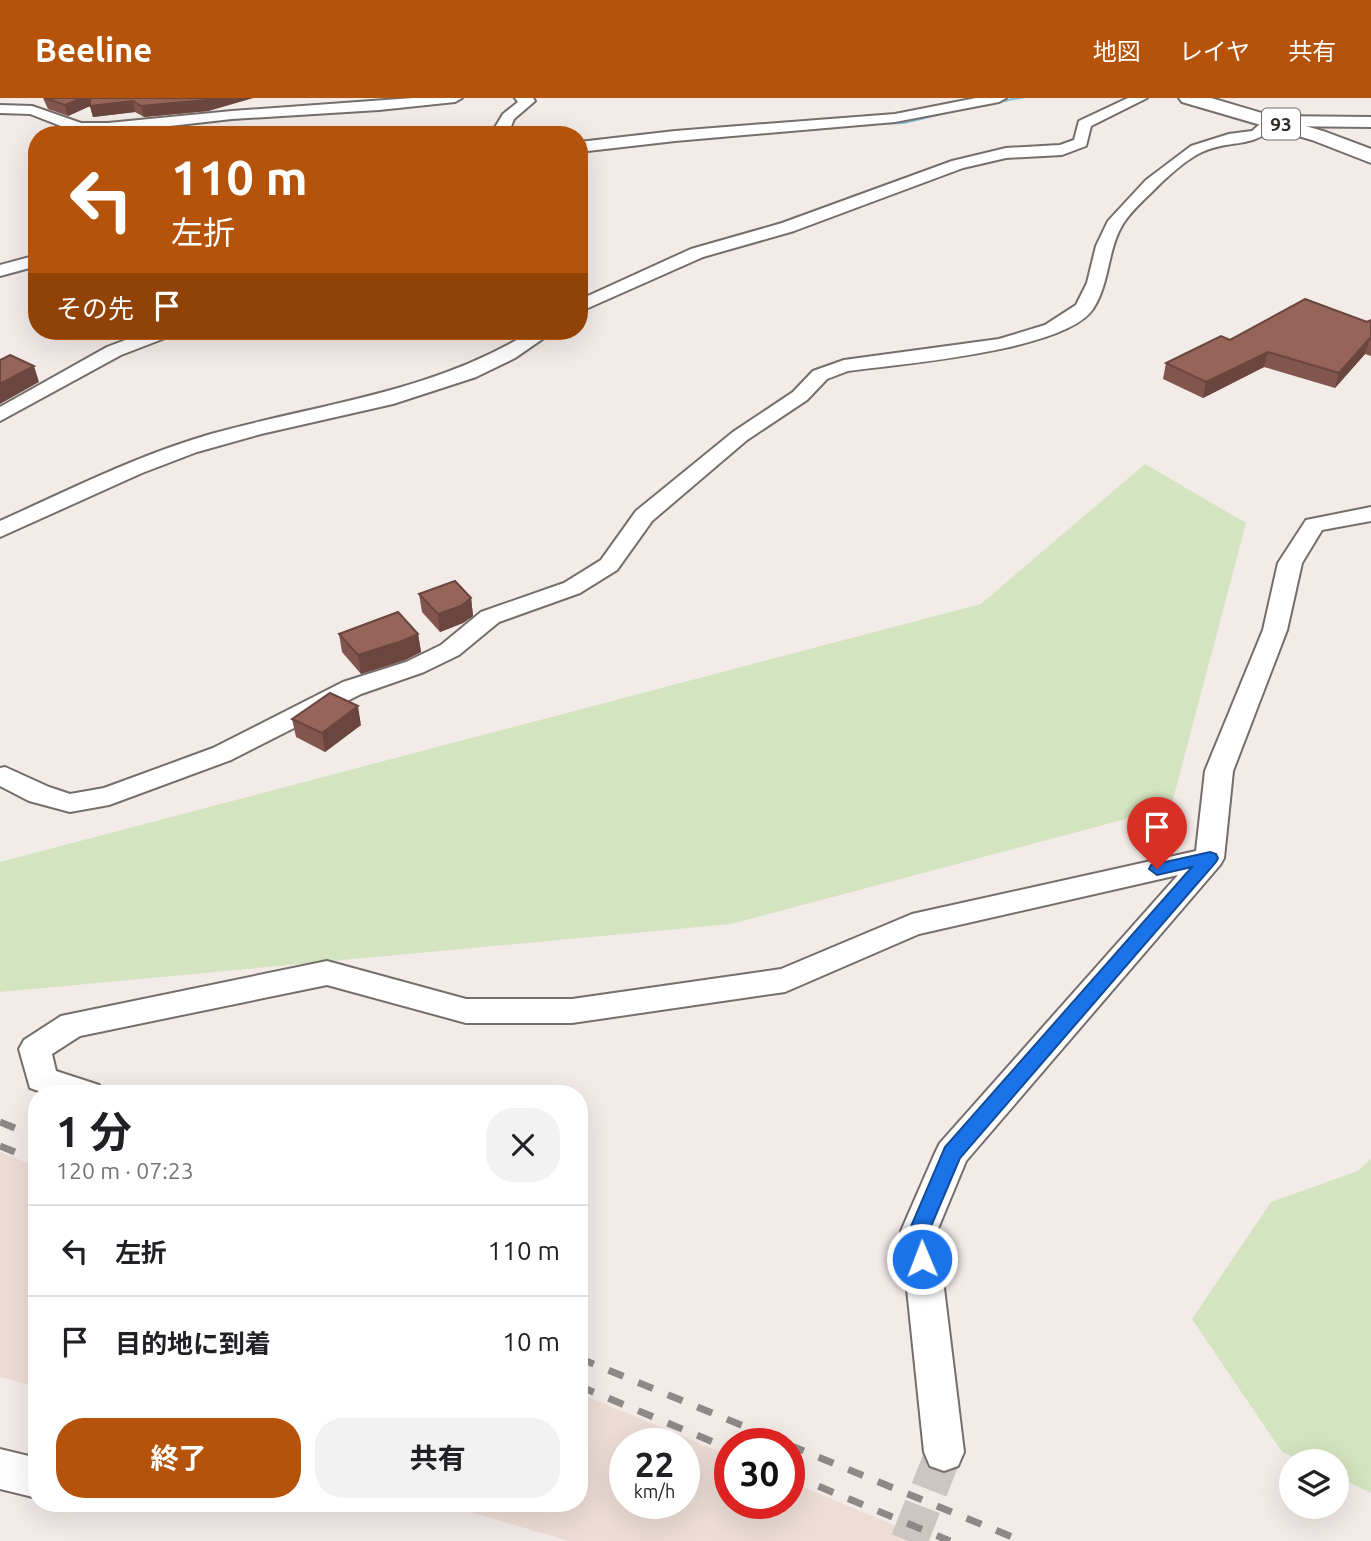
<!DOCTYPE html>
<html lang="ja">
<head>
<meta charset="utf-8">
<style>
	:root { --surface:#fff; --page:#f2f2f2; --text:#202124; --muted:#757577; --line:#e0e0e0; --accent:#b45309 }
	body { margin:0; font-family:Ubuntu,"Noto Sans JP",sans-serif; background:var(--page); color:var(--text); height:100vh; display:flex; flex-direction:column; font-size:26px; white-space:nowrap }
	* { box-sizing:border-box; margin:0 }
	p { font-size:23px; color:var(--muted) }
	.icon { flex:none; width:38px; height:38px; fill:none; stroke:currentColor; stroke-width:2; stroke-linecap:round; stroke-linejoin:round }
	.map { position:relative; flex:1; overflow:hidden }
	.details { position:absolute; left:28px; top:987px; width:560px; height:427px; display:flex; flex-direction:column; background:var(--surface); border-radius:28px; box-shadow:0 7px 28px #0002 }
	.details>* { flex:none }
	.top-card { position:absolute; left:28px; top:28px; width:560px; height:214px; border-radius:28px; box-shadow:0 7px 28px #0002; background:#b45309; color:#fff; overflow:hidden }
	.controls { position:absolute; left:1279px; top:1351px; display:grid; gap:14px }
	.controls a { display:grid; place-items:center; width:70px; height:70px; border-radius:50%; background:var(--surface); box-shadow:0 7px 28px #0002; font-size:35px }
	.speed { position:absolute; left:609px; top:1330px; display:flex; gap:14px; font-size:35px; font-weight:700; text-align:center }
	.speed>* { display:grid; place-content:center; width:91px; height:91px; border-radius:50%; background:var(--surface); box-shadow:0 7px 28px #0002; line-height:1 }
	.speed small { font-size:18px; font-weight:400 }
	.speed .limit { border:10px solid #d22; background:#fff; color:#111 }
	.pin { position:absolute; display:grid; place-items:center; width:60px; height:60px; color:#fff; margin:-72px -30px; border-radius:50% 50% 50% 0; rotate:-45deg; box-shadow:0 0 7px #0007 }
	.pin .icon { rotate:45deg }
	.me { position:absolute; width:77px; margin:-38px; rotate:359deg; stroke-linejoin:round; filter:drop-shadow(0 0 5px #0008) }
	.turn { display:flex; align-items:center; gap:24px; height:147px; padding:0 28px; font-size:32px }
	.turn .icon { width:91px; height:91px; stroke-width:2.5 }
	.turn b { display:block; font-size:49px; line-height:60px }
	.then { display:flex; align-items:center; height:66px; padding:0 28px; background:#0003; gap:14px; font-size:26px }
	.round { display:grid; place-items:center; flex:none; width:74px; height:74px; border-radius:28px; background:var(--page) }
	.overview { display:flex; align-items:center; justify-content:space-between; height:119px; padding:0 28px }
	h1 { font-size:42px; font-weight:700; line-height:52px }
	.cta { display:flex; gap:14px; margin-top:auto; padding:14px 28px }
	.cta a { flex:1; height:80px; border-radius:28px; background:var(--accent); color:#fff; font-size:28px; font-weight:700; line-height:80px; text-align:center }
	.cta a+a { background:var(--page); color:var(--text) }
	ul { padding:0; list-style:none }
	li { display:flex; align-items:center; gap:21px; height:91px; padding:0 28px; border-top:2px solid var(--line) }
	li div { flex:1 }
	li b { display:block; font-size:26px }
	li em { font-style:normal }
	header { display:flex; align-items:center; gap:42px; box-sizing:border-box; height:98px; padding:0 35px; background:var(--accent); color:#fff }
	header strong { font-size:33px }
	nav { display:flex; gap:38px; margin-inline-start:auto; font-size:24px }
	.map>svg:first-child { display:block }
	.built { fill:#edddd6; fill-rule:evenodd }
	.green { fill:#d4e3c0 }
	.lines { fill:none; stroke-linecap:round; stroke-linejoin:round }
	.stream { fill:#85c1d7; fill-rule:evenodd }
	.street-tunnel { stroke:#ccc5c2; stroke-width:37; stroke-dasharray:37 18; stroke-linecap:butt }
	.street-casing { stroke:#756e6b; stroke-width:4 }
	.primary-casing { stroke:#756e6b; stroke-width:4 }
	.street { fill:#fff; fill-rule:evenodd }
	.primary { fill:#fff; fill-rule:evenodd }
	.rail { stroke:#8e8886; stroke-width:7; stroke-dasharray:16 16; stroke-linecap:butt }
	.wall { fill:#82564d }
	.shaded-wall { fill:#6a463e }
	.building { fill:#976459; stroke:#6a463e; stroke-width:2 }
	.route { fill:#1a73e8; stroke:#114b97; stroke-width:2 }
	.labels { text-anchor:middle; stroke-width:7; stroke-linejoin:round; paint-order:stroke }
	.shield { fill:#fff; stroke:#6e6c6b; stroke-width:2 }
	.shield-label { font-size:19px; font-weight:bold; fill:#302d2b }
</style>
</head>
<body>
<header>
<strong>Beeline</strong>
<nav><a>地図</a><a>レイヤ</a><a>共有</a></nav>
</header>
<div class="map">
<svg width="1371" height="1443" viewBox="0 0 1371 1443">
	<rect width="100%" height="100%" fill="#f3ebe8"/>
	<g class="built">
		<polygon points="0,1054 37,1069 37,1289 0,1279"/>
		<path d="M 579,1295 L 730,1358 L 730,1405 L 789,1405 L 789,1383 L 932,1443 L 569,1443 L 439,1405 L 579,1405 ZM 625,1346 L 684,1346 L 684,1405 L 625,1405 Z"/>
	</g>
	<g class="green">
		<polygon points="1145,366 1246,425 1171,709 731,826 0,894 0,764 981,506"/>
		<polygon points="1371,1061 1371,1395 1337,1379 1337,1363 1303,1363 1282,1354 1192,1221 1271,1104 1358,1073"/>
	</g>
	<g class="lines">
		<g class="stream">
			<polygon points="1012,0 1025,0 989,7 986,5"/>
			<polygon points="961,9 964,11 963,12 904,26 869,27 866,25 869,23 904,22"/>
			<polygon points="791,31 793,32 793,34 751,38 748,36 751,34"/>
		</g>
		<polyline class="street-tunnel" points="909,1443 944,1354"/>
		<defs>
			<g id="street">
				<polygon points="413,0 462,0 455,4 379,12 232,21 108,35 79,35 30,16 0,15 0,7 32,8 81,25 108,25 232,13"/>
				<polygon points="515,0 533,0 535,3 514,21 510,31 513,37 498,37 494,31 503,16 518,4"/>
				<polygon points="976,0 1006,0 999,4 895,24 675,43 579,54 579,44 675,33 895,16"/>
				<polygon points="1128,0 1147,0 1091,28 1086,48 1062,57 1006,60 963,70 794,133 703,159 579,214 579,202 691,151 782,125 952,63 1006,50 1060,47 1074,42 1079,23"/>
				<path d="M 1272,18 L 1371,19 L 1371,29 L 1276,28 C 1251,51 1230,41 1202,54 C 1187,61 1168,78 1156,90 C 1145,101 1131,113 1123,126 C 1107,152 1110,185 1093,211 C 1065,253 899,266 848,273 L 827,281 L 807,302 L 747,342 L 652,423 L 617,472 L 580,495 L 499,524 L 459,557 L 424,574 L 361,596 L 231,662 L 109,707 L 70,714 L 29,703 L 0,688 L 0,670 L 5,669 L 49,689 L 70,696 L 104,690 L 213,650 L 343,584 L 406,564 L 441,547 L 481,514 L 564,485 L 601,462 L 636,413 L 733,334 L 793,294 L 813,273 L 844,262 L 999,241 L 1045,227 L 1076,207 L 1087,185 L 1096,148 L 1108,123 L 1146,82 L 1191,48 L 1229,36 L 1252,33 L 1267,20 Z"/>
				<polygon points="37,157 37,168 0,178 0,167"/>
				<polygon points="149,233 175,233 173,237 121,257 0,323 0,309 107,249"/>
				<path d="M 532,233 L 554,233 L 515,260 L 476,279 L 393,306 L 261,336 L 197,354 L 142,375 L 0,439 L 0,423 C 69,392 138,357 211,336 C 322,305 432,295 532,233 Z"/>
				<polygon points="1371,409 1371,423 1322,432 1302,465 1287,532 1233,673 1224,760 1220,767 966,1063 937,1133 964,1354 958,1368 944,1373 930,1368 924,1354 901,1133 935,1055 940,1045 1178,777 919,836 785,894 572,925 466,925 327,887 80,938 52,956 56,973 99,987 103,996 47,996 30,990 19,951 24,942 61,918 327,863 466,901 572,901 781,871 912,816 1196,753 1205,673 1263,532 1278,465 1306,422"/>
				<polygon points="0,1351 37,1360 37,1400 0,1391"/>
			</g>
			<polygon id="primary" points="1179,0 1211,0 1326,34 1371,51 1371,65 1312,42 1182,4"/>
		</defs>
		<use href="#street" class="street-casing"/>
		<use href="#primary" class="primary-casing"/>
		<use href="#street" class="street"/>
		<use href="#primary" class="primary"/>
		<g class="rail">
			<polyline points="0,1024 37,1039"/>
			<polyline points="0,1048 37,1063"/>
			<polyline points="579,1260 787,1346"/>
			<polyline points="579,1288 730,1351"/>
			<polyline points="789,1347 1022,1443"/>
			<polyline points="789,1376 950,1443"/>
		</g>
	</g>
	<g class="wall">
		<polygon points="43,0 253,0 208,13 144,19 135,14 93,19 90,8 68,18 48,11"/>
		<polygon points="1371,222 1371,258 1365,256 1335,290 1264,269 1203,300 1163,281 1166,265"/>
		<polygon points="419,496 471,500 473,518 463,525 440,534 422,514"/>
		<polygon points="339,536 418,536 421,554 405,562 361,576 342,554"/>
		<polygon points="292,621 361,627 325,654 296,639"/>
	</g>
	<g class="shaded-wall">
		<polygon points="82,0 133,3 135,14 93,19 90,8 68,18 65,7"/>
		<polygon points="213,0 253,0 208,13 144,19 141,8"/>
		<polygon points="1370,240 1365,256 1335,290 1339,275"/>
		<polygon points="1268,254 1264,269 1203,300 1206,284"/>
		<polygon points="34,268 39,284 0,306 0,286"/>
		<polygon points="471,500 473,518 463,525 440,534 438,516"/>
		<polygon points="418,536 421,554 405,562 361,576 358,557"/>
		<polygon points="358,608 361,627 325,654 322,635"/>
	</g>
	<g class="building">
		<polygon points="45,0 82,0 65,7"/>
		<polygon points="90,0 213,0 206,2 141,8 133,3 90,8"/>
		<polygon points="1305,201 1367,224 1371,222 1371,241 1370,240 1339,275 1268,254 1206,284 1166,265 1221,238 1230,242"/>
		<polygon points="10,257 34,268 0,286 0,262"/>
		<polygon points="455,483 471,500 461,508 438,516 419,496"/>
		<polygon points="398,514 418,536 402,543 358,557 339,536"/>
		<polygon points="330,595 358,608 322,635 292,621"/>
	</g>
	<polygon class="route" points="1210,754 1216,756 1218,760 1216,764 960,1060 929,1133 932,1161 929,1167 922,1170 915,1167 909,1133 945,1049 1192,769 1157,777 1149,771 1151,767"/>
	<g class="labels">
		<rect class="shield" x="1262" y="10.5" width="38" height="31" rx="5"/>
		<g class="shield-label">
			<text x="1281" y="33">93</text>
		</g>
	</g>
</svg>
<div class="controls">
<a><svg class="icon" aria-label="layers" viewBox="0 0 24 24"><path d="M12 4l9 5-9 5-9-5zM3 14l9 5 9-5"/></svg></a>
</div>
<div class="speed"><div>22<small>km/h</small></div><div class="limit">30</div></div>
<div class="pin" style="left:1157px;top:771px;background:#d93025"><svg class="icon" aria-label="arrive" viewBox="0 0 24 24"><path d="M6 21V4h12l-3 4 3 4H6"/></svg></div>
<svg class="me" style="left:922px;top:1161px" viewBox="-20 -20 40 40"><circle r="17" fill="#1a73e8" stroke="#fff" stroke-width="3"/><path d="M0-11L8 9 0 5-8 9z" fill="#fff"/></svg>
<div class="top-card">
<div class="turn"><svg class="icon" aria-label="left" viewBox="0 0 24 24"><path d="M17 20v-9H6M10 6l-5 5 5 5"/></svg><div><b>110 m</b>左折</div></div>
<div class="then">その先<svg class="icon" aria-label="arrive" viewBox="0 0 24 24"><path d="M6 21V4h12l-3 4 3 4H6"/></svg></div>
</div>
<section class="details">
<div class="overview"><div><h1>1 分</h1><p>120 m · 07:23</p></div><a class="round"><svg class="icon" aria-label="close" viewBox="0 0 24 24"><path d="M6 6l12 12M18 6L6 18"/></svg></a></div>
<ul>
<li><svg class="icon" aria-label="left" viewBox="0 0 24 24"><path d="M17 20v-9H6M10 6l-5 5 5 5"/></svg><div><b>左折</b></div><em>110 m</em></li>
<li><svg class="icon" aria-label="arrive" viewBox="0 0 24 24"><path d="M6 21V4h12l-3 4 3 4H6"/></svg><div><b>目的地に到着</b></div><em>10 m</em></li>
</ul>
<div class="cta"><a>終了</a><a>共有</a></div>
</section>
</div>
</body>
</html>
